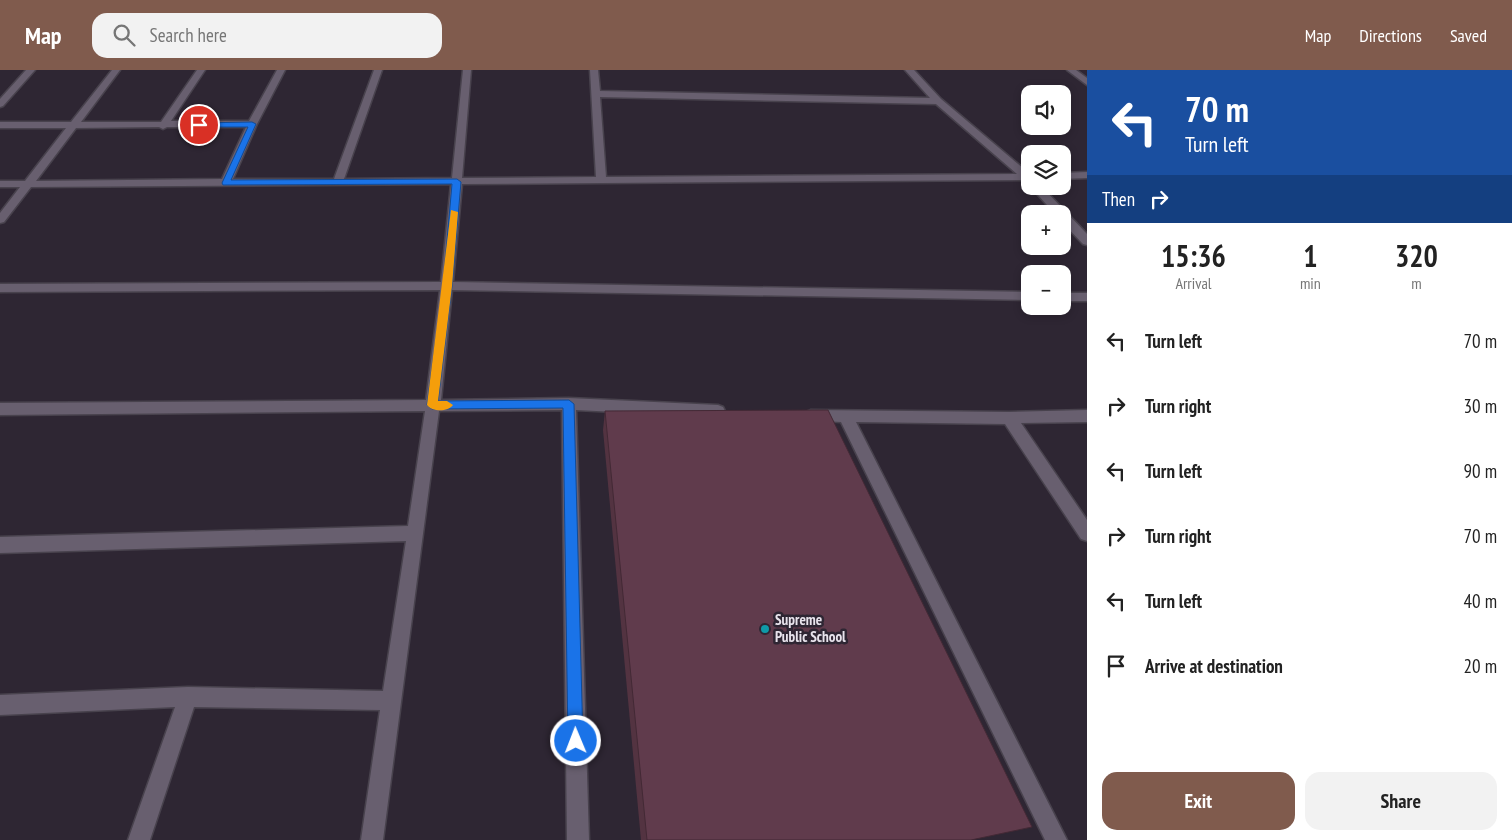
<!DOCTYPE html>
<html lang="en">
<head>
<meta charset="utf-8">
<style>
	:root { --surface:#fff; --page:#f2f2f2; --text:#222; --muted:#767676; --accent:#805b4d }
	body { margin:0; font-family:"PT Sans Narrow",sans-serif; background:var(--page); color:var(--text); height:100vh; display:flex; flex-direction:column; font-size:19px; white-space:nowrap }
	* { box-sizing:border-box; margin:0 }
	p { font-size:16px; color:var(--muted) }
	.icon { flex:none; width:28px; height:28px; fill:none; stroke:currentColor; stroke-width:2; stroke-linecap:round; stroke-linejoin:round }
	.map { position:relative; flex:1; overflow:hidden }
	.side { display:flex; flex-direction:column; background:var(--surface); width:425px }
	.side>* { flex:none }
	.banner { background:#1a4fa0; color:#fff; overflow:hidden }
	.tools { position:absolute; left:1021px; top:15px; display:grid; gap:10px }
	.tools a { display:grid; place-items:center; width:50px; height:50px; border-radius:10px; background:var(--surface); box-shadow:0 2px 8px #0003; font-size:25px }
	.pin { position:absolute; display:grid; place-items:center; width:42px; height:42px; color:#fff; margin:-21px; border:2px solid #fff; border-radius:50%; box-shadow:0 1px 5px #0007 }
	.me { position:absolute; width:55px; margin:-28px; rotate:359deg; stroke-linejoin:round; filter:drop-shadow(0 0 4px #0008) }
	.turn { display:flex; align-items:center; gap:18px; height:105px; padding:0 15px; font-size:22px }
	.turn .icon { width:65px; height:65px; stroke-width:2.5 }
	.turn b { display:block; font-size:35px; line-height:42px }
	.then { display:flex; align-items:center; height:48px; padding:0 15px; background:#0003; gap:10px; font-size:19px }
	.eta { display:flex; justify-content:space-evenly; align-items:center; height:85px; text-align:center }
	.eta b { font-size:30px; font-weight:700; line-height:35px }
	.cta { display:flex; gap:10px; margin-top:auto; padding:10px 15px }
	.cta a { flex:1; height:58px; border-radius:15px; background:var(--accent); color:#fff; font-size:20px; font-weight:700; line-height:58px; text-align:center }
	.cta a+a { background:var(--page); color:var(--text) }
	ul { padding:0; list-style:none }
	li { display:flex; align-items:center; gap:15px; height:65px; padding:0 15px }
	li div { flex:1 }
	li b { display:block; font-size:19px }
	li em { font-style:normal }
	header { display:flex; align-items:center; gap:30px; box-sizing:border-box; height:70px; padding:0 25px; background:var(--accent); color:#fff }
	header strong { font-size:24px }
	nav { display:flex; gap:28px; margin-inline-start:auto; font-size:18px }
	.search { width:350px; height:45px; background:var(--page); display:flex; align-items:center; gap:12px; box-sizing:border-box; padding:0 18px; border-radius:15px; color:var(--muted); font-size:19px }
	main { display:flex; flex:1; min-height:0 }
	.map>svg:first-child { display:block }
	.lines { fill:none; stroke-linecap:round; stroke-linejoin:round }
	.minor-casing { stroke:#48424d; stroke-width:3 }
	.minor { fill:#685f6f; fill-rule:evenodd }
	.wall { fill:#533341 }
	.building { fill:#603b4c; stroke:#432935 }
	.route { fill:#1a73e8; stroke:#114b97 }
	.slow { fill:#f59e0b }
	.culture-dot { fill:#0f9aa8; stroke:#2e2633; stroke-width:2 }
	.labels { text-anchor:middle; stroke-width:5; stroke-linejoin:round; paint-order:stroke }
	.poi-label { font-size:15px; font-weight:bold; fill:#e8e3ec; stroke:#2e2633; text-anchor:start }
</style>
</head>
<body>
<header>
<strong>Map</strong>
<div class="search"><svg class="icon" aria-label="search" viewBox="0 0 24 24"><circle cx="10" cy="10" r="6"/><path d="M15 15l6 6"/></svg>Search here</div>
<nav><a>Map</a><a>Directions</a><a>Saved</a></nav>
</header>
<main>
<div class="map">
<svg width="1087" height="770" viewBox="0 0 1087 770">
	<rect width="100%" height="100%" fill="#2e2633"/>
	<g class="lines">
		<defs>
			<g id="minor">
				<polygon points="26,0 35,0 3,36 0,37 0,29"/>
				<path d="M 112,0 L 120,0 L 81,52 L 161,52 L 197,0 L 205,0 L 171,51 L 249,51 L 277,0 L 285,0 L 257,54 L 233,109 L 334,109 L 374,0 L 382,0 L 344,109 L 452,108 L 463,0 L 471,0 L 462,108 L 596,107 L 590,0 L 598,0 L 600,21 L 930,28 L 905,0 L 914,0 L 941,29 L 1030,104 L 1030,113 L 1024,110 L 462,114 L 453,212 L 1030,222 L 1030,230 L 452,220 L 441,330 L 569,328 L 718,335 L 723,337 L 725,341 L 723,345 L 718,347 L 576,340 L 589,770 L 567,770 L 562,340 L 439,341 L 383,770 L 361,770 L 380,640 L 194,637 L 150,770 L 128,770 L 175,637 L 0,645 L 0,625 L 188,617 L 383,621 L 406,471 L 0,483 L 0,467 L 408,456 L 425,341 L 0,345 L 0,333 L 426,330 L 440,220 L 0,222 L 0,214 L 441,212 L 451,114 L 31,117 L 4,152 L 0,153 L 0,143 L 20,117 L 0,117 L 0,111 L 25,111 L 66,58 L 0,58 L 0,52 L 71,52 ZM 600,27 L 936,34 L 1017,104 L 606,107 ZM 159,57 L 163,59 L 167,57 L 246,57 L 222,109 L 36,111 L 76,58 Z"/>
				<polygon points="1067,0 1076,0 1087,8 1087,15"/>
				<polygon points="1087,102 1087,108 1062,109 1062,103"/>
				<polygon points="1030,116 1041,116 1087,164 1087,175 1083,174 1062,152 1062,144 1055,144"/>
				<rect x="1062" y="223" width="25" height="8"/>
				<polygon points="811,340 1009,342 1087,340 1087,352 1021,353 1087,450 1087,471 1081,469 1005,354 856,352 1067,770 1045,770 841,352 806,350 804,346 806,342"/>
			</g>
		</defs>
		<use href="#minor" class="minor-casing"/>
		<use href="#minor" class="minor"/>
	</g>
	<polygon class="wall" points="605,341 971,770 641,770 603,360"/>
	<polygon class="building" points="828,340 1032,757 971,770 647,770 605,341"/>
	<polygon class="route" points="252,52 256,54 231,110 457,109 461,112 452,216 438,331 569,330 574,334 583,671 581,676 576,678 571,676 568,671 563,338 432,339 427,335 443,216 452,114 223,115 222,113 248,57 199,57 195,55 199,53"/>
	<path class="slow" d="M 451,140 L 458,142 L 452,216 L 438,331 L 447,331 L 453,335 C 448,342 432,342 427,335 Z"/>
	<circle class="culture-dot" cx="765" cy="559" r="5"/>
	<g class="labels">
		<g class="poi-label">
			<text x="775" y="555">Supreme<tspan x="775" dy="17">Public School</tspan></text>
		</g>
	</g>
</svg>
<div class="tools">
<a><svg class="icon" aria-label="sound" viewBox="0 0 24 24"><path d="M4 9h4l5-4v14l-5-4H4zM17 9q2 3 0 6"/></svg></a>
<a><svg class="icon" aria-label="layers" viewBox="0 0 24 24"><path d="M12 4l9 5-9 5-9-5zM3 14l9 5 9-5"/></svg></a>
<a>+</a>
<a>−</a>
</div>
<div class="pin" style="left:199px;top:55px;background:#d93025"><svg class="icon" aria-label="arrive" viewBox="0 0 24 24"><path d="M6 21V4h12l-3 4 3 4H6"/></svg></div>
<svg class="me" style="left:576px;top:671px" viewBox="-20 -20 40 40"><circle r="17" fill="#1a73e8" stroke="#fff" stroke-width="3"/><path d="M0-11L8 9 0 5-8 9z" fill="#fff"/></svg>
</div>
<section class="side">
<div class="banner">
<div class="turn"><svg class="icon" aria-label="left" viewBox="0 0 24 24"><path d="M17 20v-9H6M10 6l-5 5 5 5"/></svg><div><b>70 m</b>Turn left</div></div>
<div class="then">Then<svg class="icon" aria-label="right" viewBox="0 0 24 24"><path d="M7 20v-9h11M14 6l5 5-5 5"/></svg></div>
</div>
<div class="eta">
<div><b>15:36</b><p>Arrival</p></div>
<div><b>1</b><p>min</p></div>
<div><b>320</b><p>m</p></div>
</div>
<ul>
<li><svg class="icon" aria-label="left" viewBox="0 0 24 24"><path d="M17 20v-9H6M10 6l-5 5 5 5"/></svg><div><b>Turn left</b></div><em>70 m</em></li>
<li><svg class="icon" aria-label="right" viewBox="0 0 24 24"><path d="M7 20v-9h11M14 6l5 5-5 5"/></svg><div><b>Turn right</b></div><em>30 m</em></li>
<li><svg class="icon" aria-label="left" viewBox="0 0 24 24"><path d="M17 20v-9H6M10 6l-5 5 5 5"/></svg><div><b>Turn left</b></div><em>90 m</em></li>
<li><svg class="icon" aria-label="right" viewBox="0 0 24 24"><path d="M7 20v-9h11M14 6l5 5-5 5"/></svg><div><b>Turn right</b></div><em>70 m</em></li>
<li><svg class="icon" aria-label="left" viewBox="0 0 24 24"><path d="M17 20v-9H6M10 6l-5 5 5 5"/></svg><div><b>Turn left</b></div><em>40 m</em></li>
<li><svg class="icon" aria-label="arrive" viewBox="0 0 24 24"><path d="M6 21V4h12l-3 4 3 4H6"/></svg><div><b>Arrive at destination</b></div><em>20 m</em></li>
</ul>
<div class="cta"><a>Exit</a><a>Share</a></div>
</section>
</main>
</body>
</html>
